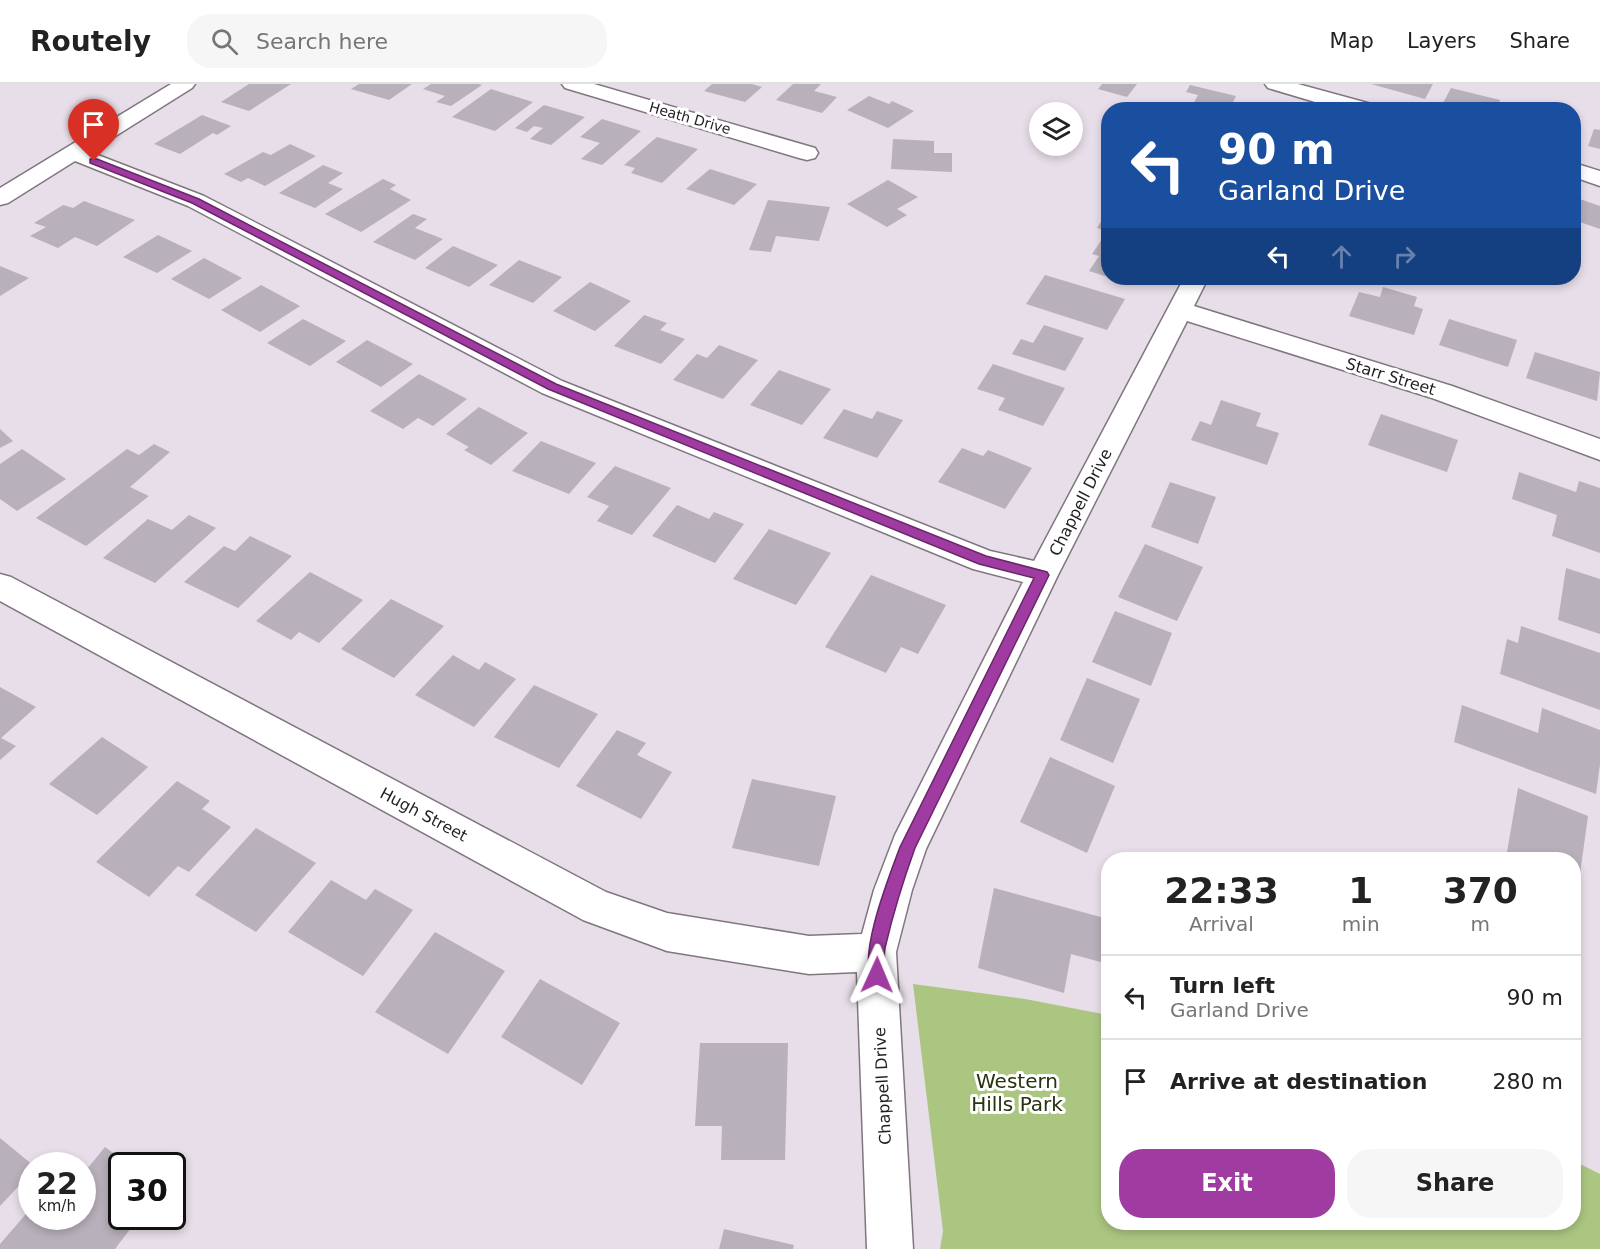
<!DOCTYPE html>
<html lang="en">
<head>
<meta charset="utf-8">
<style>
	:root { --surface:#fff; --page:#f6f6f6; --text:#222; --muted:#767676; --line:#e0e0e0; --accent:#a03ca1 }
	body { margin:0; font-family:"DejaVu Sans",sans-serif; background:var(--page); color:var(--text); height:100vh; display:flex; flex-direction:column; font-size:22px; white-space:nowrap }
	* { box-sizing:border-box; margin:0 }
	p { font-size:20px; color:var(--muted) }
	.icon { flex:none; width:33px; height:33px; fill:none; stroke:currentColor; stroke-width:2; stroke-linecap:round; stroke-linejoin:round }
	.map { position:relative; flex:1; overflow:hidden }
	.sheet { position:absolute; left:1101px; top:768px; width:480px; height:378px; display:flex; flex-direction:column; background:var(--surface); border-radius:24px; box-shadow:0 3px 9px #0003 }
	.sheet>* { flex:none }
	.guide { position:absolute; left:1101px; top:18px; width:480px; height:183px; border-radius:24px; box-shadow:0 3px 9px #0003; background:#1a4fa0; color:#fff; overflow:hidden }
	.fabs { position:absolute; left:1029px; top:18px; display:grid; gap:12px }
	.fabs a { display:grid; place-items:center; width:54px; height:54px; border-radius:50%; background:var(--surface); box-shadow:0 3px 9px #0003; font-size:30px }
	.speed { position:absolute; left:18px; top:1068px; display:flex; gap:12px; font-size:30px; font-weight:700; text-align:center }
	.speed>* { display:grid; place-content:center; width:78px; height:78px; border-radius:50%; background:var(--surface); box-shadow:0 3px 9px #0003; line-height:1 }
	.speed small { font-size:15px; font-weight:400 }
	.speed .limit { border:3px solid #111; border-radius:9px; background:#fff; color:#111 }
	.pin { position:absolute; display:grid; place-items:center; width:51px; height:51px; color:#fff; margin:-62px -26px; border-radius:50% 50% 50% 0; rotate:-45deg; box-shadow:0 0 6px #0007 }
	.pin .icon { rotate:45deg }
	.me { position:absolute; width:66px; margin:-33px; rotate:1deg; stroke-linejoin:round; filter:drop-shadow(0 0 4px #0008) }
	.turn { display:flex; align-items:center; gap:21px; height:126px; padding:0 18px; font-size:27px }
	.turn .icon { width:78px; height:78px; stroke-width:2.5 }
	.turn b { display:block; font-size:42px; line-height:51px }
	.lanes { display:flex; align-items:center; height:57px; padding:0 18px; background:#0003; justify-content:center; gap:30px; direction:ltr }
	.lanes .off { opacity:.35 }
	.eta { display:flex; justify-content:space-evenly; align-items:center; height:102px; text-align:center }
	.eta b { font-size:36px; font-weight:600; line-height:42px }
	.action { display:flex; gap:12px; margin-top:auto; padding:12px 18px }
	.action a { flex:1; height:69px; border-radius:24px; background:var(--accent); color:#fff; font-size:24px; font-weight:600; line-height:69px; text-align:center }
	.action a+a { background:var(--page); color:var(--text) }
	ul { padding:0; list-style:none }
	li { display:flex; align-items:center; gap:18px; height:84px; padding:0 18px; border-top:2px solid var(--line) }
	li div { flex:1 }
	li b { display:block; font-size:22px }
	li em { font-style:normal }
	header { display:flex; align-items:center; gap:36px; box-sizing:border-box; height:84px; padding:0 30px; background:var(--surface); border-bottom:2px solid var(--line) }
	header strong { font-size:28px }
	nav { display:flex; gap:33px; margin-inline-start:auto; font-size:21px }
	.search { width:420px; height:54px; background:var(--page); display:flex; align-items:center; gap:15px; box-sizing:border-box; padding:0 21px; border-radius:24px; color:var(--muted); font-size:22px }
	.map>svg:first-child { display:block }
	.green { fill:#abc681 }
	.building { fill:#b8b0bb }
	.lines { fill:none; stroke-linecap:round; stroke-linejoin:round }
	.street-casing { stroke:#807680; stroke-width:3 }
	.street { fill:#fff; fill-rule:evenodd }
	.route { fill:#a03ca1; stroke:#682769; stroke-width:1.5 }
	.labels { text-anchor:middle; stroke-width:6; stroke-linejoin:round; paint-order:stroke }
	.far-street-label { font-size:14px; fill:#211e22; stroke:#fff }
	.street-label { font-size:16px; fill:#211e22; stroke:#fff }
	.near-park-label { font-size:20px; fill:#26330e; stroke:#fff }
</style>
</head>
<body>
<header>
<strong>Routely</strong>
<div class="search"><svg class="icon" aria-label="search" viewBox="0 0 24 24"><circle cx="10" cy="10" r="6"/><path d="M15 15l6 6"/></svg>Search here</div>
<nav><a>Map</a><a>Layers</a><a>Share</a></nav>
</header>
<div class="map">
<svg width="1600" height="1165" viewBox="0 0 1600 1165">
	<rect width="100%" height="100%" fill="#e8dee9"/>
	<polygon class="green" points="913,900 1025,915 1108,931 1108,1138 1574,1138 1574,1077 1600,1090 1600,1165 940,1165 943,1147"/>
	<g class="building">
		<polygon points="249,0 291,0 249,27 221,18"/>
		<polygon points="359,0 412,0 389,16 351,5"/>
		<polygon points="431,0 479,0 482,1 451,22 436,18 445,12 423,5"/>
		<polygon points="712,0 752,0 762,3 745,18 704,7"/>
		<polygon points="793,0 821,0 814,7 837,13 822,29 776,16"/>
		<polygon points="1102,0 1137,0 1127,13 1098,5"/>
		<polygon points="1371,0 1433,0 1425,15"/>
		<polygon points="1190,1 1236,12 1229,26 1190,26 1198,11 1186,8"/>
		<polygon points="1451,4 1500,16 1496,26 1467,26 1443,19"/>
		<polygon points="491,5 533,18 495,47 452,33"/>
		<polygon points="869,12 889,20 892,17 914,27 888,44 847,26"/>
		<polygon points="544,21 585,33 551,61 530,55 543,44 534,42 527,48 515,44"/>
		<polygon points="202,31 231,42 217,51 213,49 180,70 154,60"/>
		<polygon points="602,35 641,47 602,81 581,75 600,59 580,53"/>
		<polygon points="1594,45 1600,46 1600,65 1588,62"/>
		<polygon points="657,53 698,65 662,99 631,89 635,84 624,81"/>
		<polygon points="893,55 934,57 934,69 952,69 952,88 891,85"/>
		<polygon points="290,60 316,72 265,102 248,94 241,98 224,90 263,68 271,71"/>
		<polygon points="323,81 343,89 328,99 343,105 315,124 279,109"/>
		<polygon points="710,85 757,100 734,121 686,105"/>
		<polygon points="383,95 396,101 390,105 411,116 361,148 325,130"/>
		<polygon points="888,96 918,113 897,125 907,131 887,143 847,120"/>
		<polygon points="1577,114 1600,122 1600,145 1574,136 1574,120"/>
		<polygon points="768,116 830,123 819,157 776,152 771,168 749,166"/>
		<polygon points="84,117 135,136 97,162 75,153 58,164 30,152 46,143 34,139 63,121 73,124"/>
		<polygon points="1108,126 1108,147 1097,144"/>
		<polygon points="413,130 427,135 415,144 443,155 415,176 373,158"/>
		<polygon points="158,151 192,167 157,189 123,173"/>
		<polygon points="1102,155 1108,157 1108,193 1089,187 1099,172 1092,170"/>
		<polygon points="453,162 498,181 469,203 425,184"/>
		<polygon points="204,174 242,194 209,215 171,195"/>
		<polygon points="519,176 562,193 533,219 489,201"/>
		<polygon points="0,182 29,194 0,212"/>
		<polygon points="1045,191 1125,215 1107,246 1026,220"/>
		<polygon points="590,198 631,217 595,247 553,227"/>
		<polygon points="261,201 300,222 260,248 221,226"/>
		<polygon points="1383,203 1417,213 1414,222 1423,225 1414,251 1349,232 1359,208 1380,213"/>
		<polygon points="644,231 667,239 660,246 685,255 661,280 614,262"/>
		<polygon points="303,235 346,257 310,282 267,259"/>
		<polygon points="1449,235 1517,256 1508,283 1439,261"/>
		<polygon points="1044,241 1084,254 1065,287 1012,270 1021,255 1033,259"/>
		<polygon points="367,256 413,280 381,303 336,278"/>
		<polygon points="719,261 758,276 723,315 673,296 697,270 707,274"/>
		<polygon points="1535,268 1600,288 1597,317 1526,294"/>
		<polygon points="993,280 1065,304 1043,342 998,326 1005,314 977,305"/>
		<polygon points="779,286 831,305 802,341 750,321"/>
		<polygon points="419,290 467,315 433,342 418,334 403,345 370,327"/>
		<polygon points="1221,316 1261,329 1256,342 1279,349 1267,381 1191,356 1200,337 1211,341"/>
		<polygon points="479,323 528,349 491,381 464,366 469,363 446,350"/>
		<polygon points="844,325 872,335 877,327 903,336 877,374 823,354"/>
		<polygon points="1381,330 1458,356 1447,388 1368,361"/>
		<polygon points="0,345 13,357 0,364"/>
		<polygon points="541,357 596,379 569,410 512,387"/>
		<polygon points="154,360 170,368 130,403 149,412 86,462 36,434 127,365 139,371"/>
		<polygon points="962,364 983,372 988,366 1032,384 1005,425 938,398"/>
		<polygon points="22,365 66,395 17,427 0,415 0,380"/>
		<polygon points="615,382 671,404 632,451 597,437 609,422 587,413"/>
		<polygon points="1519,388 1576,408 1579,397 1600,404 1600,469 1552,452 1557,431 1512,415"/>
		<polygon points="1170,398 1216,413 1198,460 1151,443"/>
		<polygon points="677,421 709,435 714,428 744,440 715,479 652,452"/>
		<polygon points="189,431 216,444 155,499 103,474 148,435 172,446"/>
		<polygon points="769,445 831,469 796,521 733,495"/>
		<polygon points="250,452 292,472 238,524 184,498 224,462 235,467"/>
		<polygon points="1145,460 1203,483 1177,537 1118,513"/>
		<polygon points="1566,484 1600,495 1600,550 1558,536"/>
		<polygon points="310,488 363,516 319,559 299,548 291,556 256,537"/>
		<polygon points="871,491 946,521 918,570 901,563 886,589 825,563"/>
		<polygon points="391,515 444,542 394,594 341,565"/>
		<polygon points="1115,527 1172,549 1151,602 1092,578"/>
		<polygon points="1521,542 1600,569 1600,626 1500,590 1507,555 1518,559"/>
		<polygon points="453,571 479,586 485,578 516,595 474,643 415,611"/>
		<polygon points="1087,594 1140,615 1113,679 1060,656"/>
		<polygon points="534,601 598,630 559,684 494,653"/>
		<polygon points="0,603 36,623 1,654 16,662 0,676"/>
		<polygon points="1462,621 1538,649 1542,624 1600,646 1600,680 1596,710 1454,658"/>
		<polygon points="617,646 646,659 637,671 672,688 641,735 576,702"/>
		<polygon points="102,653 148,683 97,731 49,700"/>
		<polygon points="1050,673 1115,702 1087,769 1020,738"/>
		<polygon points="752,695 836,712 819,782 732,764"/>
		<polygon points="177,697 210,717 202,725 231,743 189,788 178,782 149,813 96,778"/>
		<polygon points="1518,704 1588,732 1579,797 1574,795 1574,776 1526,776 1507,768"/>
		<polygon points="256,744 316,779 256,848 195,811"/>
		<polygon points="331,796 366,816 375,805 413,826 363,892 288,848"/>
		<polygon points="994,804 1108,835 1108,880 1071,870 1064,909 978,884"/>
		<polygon points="1574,824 1579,827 1575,858 1574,858"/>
		<polygon points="435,848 505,887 448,970 375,928"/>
		<polygon points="540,895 620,939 582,1001 501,953"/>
		<polygon points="700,959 788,959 785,1076 721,1076 722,1042 695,1042"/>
		<polygon points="0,1054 34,1082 32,1082 32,1088 0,1122"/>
		<polygon points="105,1063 131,1082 122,1082 122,1132 140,1132 115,1165 0,1165 0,1160 32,1123 32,1132 82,1132 82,1091"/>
		<polygon points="724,1145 794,1161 793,1165 719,1165"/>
	</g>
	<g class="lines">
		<defs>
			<g id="street">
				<polygon points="171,0 195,0 192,4 90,68 204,112 562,297 990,467 1034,477 1184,194 1208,194 1194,222 1452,302 1600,355 1600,376 1432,314 1187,237 1058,491 926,765 912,806 896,868 913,1165 867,1165 857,888 809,890 667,867 583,836 0,517 0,490 11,493 606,808 667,829 809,852 862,850 874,806 895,751 1023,498 973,485 542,309 188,122 75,77 8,119 0,121 0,104"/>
				<polygon points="562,0 594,0 815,64 818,69 815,74 807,76 799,74 565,4"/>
				<polygon points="1265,0 1298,0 1375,21 1377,26 1342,26 1268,4"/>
				<polygon points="1574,79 1600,87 1600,102 1574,93"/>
			</g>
		</defs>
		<use href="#street" class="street-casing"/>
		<use href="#street" class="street"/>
	</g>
	<path class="route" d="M 90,75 L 97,75 L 199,115 L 556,300 L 986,472 L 1047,488 L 1049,491 L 915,764 C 903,797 893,830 885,864 C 883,875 887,886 883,897 L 877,899 L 871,897 C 859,867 889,793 900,763 L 1034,494 L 979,480 L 548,305 L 192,119 L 90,79 Z"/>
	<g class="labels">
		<g class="far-street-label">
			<text transform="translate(690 34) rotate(16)" y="5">Heath Drive</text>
		</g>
		<g class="street-label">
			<text transform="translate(1391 292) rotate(17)" y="6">Starr Street</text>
			<text transform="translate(1080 418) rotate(-63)" y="6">Chappell Drive</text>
			<text transform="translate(424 730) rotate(28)" y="6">Hugh Street</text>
			<text transform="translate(882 1002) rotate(-93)" y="6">Chappell Drive</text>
		</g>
		<g class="near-park-label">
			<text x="1017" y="1004">Western<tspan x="1017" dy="23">Hills Park</tspan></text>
		</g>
	</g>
</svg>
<div class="fabs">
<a><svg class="icon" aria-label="layers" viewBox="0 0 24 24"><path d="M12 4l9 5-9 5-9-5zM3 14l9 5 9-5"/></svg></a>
</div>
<div class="speed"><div>22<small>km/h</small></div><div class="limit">30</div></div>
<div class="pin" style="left:94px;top:77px;background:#d93025"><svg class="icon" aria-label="arrive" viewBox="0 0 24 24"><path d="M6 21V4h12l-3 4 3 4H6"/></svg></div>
<svg class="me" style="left:877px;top:891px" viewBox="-20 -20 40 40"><path d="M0-17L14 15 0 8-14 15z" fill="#a03ca1" stroke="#fff" stroke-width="4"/></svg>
<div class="guide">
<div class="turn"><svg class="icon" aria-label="left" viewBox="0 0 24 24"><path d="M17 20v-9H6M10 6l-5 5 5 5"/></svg><div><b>90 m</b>Garland Drive</div></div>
<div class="lanes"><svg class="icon" aria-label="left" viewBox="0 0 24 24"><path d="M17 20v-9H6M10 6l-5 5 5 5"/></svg><svg class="icon off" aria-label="ahead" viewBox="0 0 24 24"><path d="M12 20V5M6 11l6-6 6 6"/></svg><svg class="icon off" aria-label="right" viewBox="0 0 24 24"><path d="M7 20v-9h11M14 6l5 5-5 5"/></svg></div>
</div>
<section class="sheet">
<div class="eta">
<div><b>22:33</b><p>Arrival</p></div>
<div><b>1</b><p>min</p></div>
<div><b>370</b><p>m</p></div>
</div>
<ul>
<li><svg class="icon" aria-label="left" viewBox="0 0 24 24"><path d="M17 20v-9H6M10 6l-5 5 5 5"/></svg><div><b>Turn left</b><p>Garland Drive</p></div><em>90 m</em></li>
<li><svg class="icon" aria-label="arrive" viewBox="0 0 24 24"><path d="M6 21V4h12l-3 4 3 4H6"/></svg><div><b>Arrive at destination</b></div><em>280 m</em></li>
</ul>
<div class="action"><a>Exit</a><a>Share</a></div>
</section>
</div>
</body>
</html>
